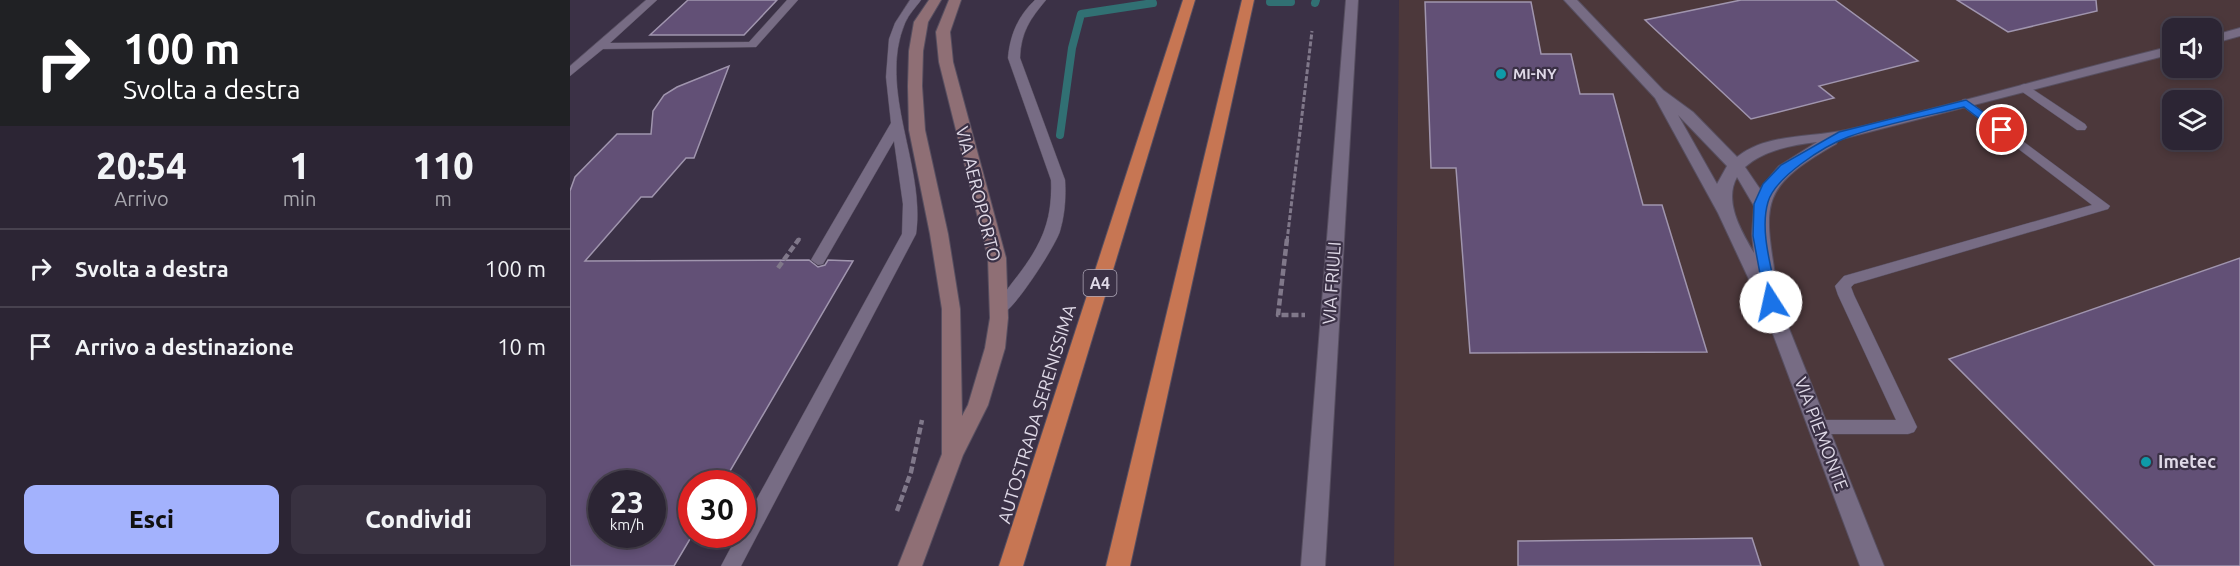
<!DOCTYPE html>
<html lang="it">
<head>
<meta charset="utf-8">
<style>
	:root { --surface:#2c2534; --page:#383140; --text:#f1f3f6; --muted:#a6a5ac; --line:#48424f; --accent:#a3b2fd }
	body { margin:0; font-family:Ubuntu,sans-serif; background:var(--page); color:var(--text); height:100vh; display:flex; flex-direction:column; font-size:22px; white-space:nowrap }
	* { box-sizing:border-box; margin:0 }
	p { font-size:20px; color:var(--muted) }
	.icon { flex:none; width:33px; height:33px; fill:none; stroke:currentColor; stroke-width:2; stroke-linecap:round; stroke-linejoin:round }
	.map { position:relative; flex:1; overflow:hidden }
	.panel { display:flex; flex-direction:column; background:var(--surface); width:570px }
	.panel>* { flex:none }
	.banner { background:#202124; color:#fff; overflow:hidden }
	.fabs { position:absolute; left:1592px; top:18px; display:grid; gap:12px }
	.fabs a { display:grid; place-items:center; width:60px; height:60px; border-radius:12px; background:var(--surface); box-shadow:0 3px 9px #0003,0 0 0 2px var(--line); font-size:30px }
	.speed { position:absolute; left:18px; top:470px; display:flex; gap:12px; font-size:30px; font-weight:700; text-align:center }
	.speed>* { display:grid; place-content:center; width:78px; height:78px; border-radius:50%; background:var(--surface); box-shadow:0 3px 9px #0003,0 0 0 2px var(--line); line-height:1 }
	.speed small { font-size:15px; font-weight:400 }
	.speed .limit { border:9px solid #d22; background:#fff; color:#111 }
	.pin { position:absolute; display:grid; place-items:center; width:51px; height:51px; color:#fff; margin:-26px; border:3px solid #fff; border-radius:50%; box-shadow:0 2px 6px #0007 }
	.me { position:absolute; width:66px; margin:-33px; rotate:350deg; stroke-linejoin:round; filter:drop-shadow(0 0 4px #0008) }
	.turn { display:flex; align-items:center; gap:21px; height:126px; padding:0 24px; font-size:27px }
	.turn .icon { width:78px; height:78px; stroke-width:2.5 }
	.turn b { display:block; font-size:42px; line-height:51px }
	.eta { display:flex; justify-content:space-evenly; align-items:center; height:102px; text-align:center }
	.eta b { font-size:36px; font-weight:800; line-height:42px }
	.primary-button { display:flex; gap:12px; margin-top:auto; padding:12px 24px }
	.primary-button a { flex:1; height:69px; border-radius:12px; background:var(--accent); color:#111; font-size:24px; font-weight:800; line-height:69px; text-align:center }
	.primary-button a+a { background:var(--page); color:var(--text) }
	ul { padding:0; list-style:none }
	li { display:flex; align-items:center; gap:18px; height:78px; padding:0 24px; border-top:2px solid var(--line) }
	li div { flex:1 }
	li b { display:block; font-size:22px }
	li em { font-style:normal }
	main { display:flex; flex:1; min-height:0 }
	.map>svg:first-child { display:block }
	.industrial { fill:#4c383b; fill-rule:evenodd }
	.lines { fill:none; stroke-linecap:round; stroke-linejoin:round }
	.stream { stroke:#317073; stroke-width:8 }
	.building { fill:#625076; stroke:#a095ae; stroke-width:1.5; fill-rule:evenodd }
	.lane-casing { stroke:#574f60; stroke-width:1 }
	.street-casing { stroke:#574f60; stroke-width:2 }
	.secondary-casing { stroke:#574f60; stroke-width:2 }
	.highway-casing { stroke:#574f60; stroke-width:2 }
	.path-far1 { stroke:#80788a; stroke-width:3; stroke-dasharray:5 2; stroke-linecap:butt }
	.path { stroke:#80788a; stroke-width:4.5; stroke-dasharray:7 3; stroke-linecap:butt }
	.lane { fill:#776c84; fill-rule:evenodd }
	.street { fill:#776c84; fill-rule:evenodd }
	.secondary { fill:#8f6f75; fill-rule:evenodd }
	.highway { fill:#c77653; fill-rule:evenodd }
	.route { fill:#1a73e8; stroke:#114b97; stroke-width:1.5 }
	.culture-dot { fill:#0f9aa8; stroke:#3b3146; stroke-width:2 }
	.labels { text-anchor:middle; stroke-width:4.5; stroke-linejoin:round; paint-order:stroke }
	.far-poi-label { font-size:15px; font-weight:bold; fill:#dfd9e7; stroke:#3b3146; text-anchor:start }
	.shield { fill:#3b3146; stroke:#aea7b7; stroke-width:1.5 }
	.shield-label { font-size:16px; font-weight:bold; fill:#dfd9e7 }
	.street-label { font-size:18px; fill:#dfd9e7; stroke:#3b3146 }
	.poi-label { font-size:18px; font-weight:bold; fill:#dfd9e7; stroke:#3b3146; text-anchor:start }
</style>
</head>
<body>
<main>
<section class="panel">
<div class="banner">
<div class="turn"><svg class="icon" aria-label="right" viewBox="0 0 24 24"><path d="M7 20v-9h11M14 6l5 5-5 5"/></svg><div><b>100 m</b>Svolta a destra</div></div>
</div>
<div class="eta">
<div><b>20:54</b><p>Arrivo</p></div>
<div><b>1</b><p>min</p></div>
<div><b>110</b><p>m</p></div>
</div>
<ul>
<li><svg class="icon" aria-label="right" viewBox="0 0 24 24"><path d="M7 20v-9h11M14 6l5 5-5 5"/></svg><div><b>Svolta a destra</b></div><em>100 m</em></li>
<li><svg class="icon" aria-label="arrive" viewBox="0 0 24 24"><path d="M6 21V4h12l-3 4 3 4H6"/></svg><div><b>Arrivo a destinazione</b></div><em>10 m</em></li>
</ul>
<div class="primary-button"><a>Esci</a><a>Condividi</a></div>
</section>
<div class="map">
<svg width="1670" height="566" viewBox="0 0 1670 566">
	<rect width="100%" height="100%" fill="#3b3146"/>
	<path class="industrial" d="M 829,0 L 1670,0 L 1670,566 L 824,566 ZM 1602,28 L 1641,28 L 1641,68 L 1602,68 ZM 1602,100 L 1641,100 L 1641,140 L 1602,140 Z"/>
	<g class="lines">
		<g class="stream">
			<polyline points="700,2 721,2"/>
			<polyline points="745,3 746,0"/>
			<polyline points="490,135 502,48 511,14 583,3"/>
		</g>
	</g>
	<g class="building">
		<polygon points="118,0 207,0 174,35 80,35"/>
		<polygon points="1171,0 1265,0 1348,61 1249,86 1264,98 1181,119 1075,20"/>
		<polygon points="1387,0 1526,0 1527,11 1438,32"/>
		<polygon points="855,2 961,2 971,54 1001,54 1010,94 1043,94 1073,205 1092,205 1137,352 900,353 886,168 861,168"/>
		<path d="M 159,66 L 124,158 L 116,158 L 82,197 L 71,197 L 15,261 L 239,260 L 248,267 L 255,265 L 258,260 L 283,261 L 153,483 L 122,483 L 123,534 L 104,566 L 0,566 L 0,191 L 5,177 L 47,134 L 81,134 L 83,111 L 94,95 L 107,87 ZM 32,483 L 82,483 L 82,534 L 32,534 Z"/>
		<polygon points="1670,258 1670,566 1585,566 1379,359"/>
		<polygon points="1182,538 1191,566 948,566 948,541"/>
	</g>
	<g class="lines">
		<defs>
			<g id="lane">
				<polygon points="76,0 87,0 40,43 179,42 217,0 228,0 186,47 33,49 0,76 0,66"/>
				<path d="M 340,0 L 351,0 C 346,7 339,14 335,23 C 307,90 356,166 346,234 L 171,566 L 151,566 L 168,534 L 172,534 L 172,526 L 332,234 L 333,204 L 324,141 L 253,264 L 248,265 L 241,260 L 321,123 L 316,77 L 319,39 L 325,23 Z"/>
				<path d="M 465,0 L 476,0 C 460,19 451,32 450,58 L 495,180 C 496,197 495,214 490,231 C 486,245 445,309 432,314 C 429,315 427,314 424,313 L 421,309 C 427,299 436,292 442,283 C 469,249 483,224 481,180 L 438,58 C 440,35 448,16 465,0 Z"/>
				<polygon points="1455,84 1515,124 1517,127 1515,130 1507,130 1451,91 1451,85"/>
				<polygon points="1396,99 1540,206 1538,209 1284,284 1281,287 1284,295 1347,427 1344,432 1338,434 1248,434 1242,432 1239,427 1242,422 1248,420 1326,420 1268,295 1265,286 1274,276 1522,205 1392,106 1392,100"/>
			</g>
			<g id="street">
				<polygon points="776,0 788,0 755,566 731,566"/>
				<path d="M 994,0 L 1007,0 L 1093,90 L 1123,112 L 1167,157 C 1197,133 1240,138 1276,130 C 1385,104 1493,73 1602,46 L 1602,54 L 1268,140 L 1266,144 C 1189,188 1193,202 1207,286 L 1204,291 L 1314,566 L 1290,566 L 1197,318 L 1148,213 L 1085,98 ZM 1108,115 L 1157,166 L 1147,184 ZM 1247,142 L 1209,166 L 1190,189 L 1175,167 C 1194,150 1222,145 1247,142 ZM 1167,177 L 1184,206 L 1182,234 L 1184,253 C 1172,232 1153,202 1167,177 Z"/>
				<polygon points="1670,28 1670,36 1641,44 1641,36"/>
			</g>
			<polygon id="secondary" points="359,0 371,0 358,22 353,51 352,86 355,130 378,234 390,309 392,416 398,405 415,348 420,318 418,258 369,62 366,32 379,0 391,0 380,32 383,62 436,258 438,318 435,348 418,405 393,455 352,566 328,566 372,454 372,309 360,234 339,130 338,86 339,51 344,22"/>
			<g id="highway">
				<polygon points="613,0 625,0 453,566 429,566"/>
				<polygon points="672,0 684,0 560,566 536,566"/>
			</g>
		</defs>
		<use href="#lane" class="lane-casing"/>
		<use href="#street" class="street-casing"/>
		<use href="#secondary" class="secondary-casing"/>
		<use href="#highway" class="highway-casing"/>
		<g class="path-far1">
			<polyline points="228,241 230,238"/>
			<polyline points="717,241 742,31"/>
		</g>
		<g class="path">
			<polyline points="717,239 708,315 735,315"/>
			<polyline points="208,268 229,239"/>
			<polyline points="327,511 341,472 352,420"/>
		</g>
		<use href="#lane" class="lane"/>
		<use href="#street" class="street"/>
		<use href="#secondary" class="secondary"/>
		<use href="#highway" class="highway"/>
	</g>
	<path class="route" d="M 1396,100 L 1436,128 L 1436,133 L 1428,133 L 1394,107 C 1357,116 1313,124 1278,137 C 1254,146 1205,177 1198,202 C 1189,232 1203,272 1208,302 L 1206,306 L 1196,306 L 1183,236 L 1184,204 L 1193,184 L 1211,165 L 1269,132 Z"/>
	<g class="culture-dot">
		<circle cx="931" cy="74" r="6"/>
		<circle cx="1576" cy="462" r="6"/>
	</g>
	<g class="labels">
		<g class="far-poi-label">
			<text x="943" y="79">MI-NY</text>
		</g>
		<rect class="shield" x="513.5" y="270" width="33" height="26" rx="4.5"/>
		<g class="shield-label">
			<text x="530" y="289">A4</text>
		</g>
		<g class="street-label">
			<text transform="translate(408 194) rotate(76)" y="6">VIA AEROPORTO</text>
			<text transform="translate(762 283) rotate(-86)" y="6">VIA FRIULI</text>
			<text transform="translate(467 414) rotate(-73)" y="6">AUTOSTRADA SERENISSIMA</text>
			<text transform="translate(1251 434) rotate(69)" y="6">VIA PIEMONTE</text>
		</g>
		<g class="poi-label">
			<text x="1588" y="468">Imetec</text>
		</g>
	</g>
</svg>
<div class="fabs">
<a><svg class="icon" aria-label="sound" viewBox="0 0 24 24"><path d="M4 9h4l5-4v14l-5-4H4zM17 9q2 3 0 6"/></svg></a>
<a><svg class="icon" aria-label="layers" viewBox="0 0 24 24"><path d="M12 4l9 5-9 5-9-5zM3 14l9 5 9-5"/></svg></a>
</div>
<div class="speed"><div>23<small>km/h</small></div><div class="limit">30</div></div>
<div class="pin" style="left:1432px;top:130px;background:#d93025"><svg class="icon" aria-label="arrive" viewBox="0 0 24 24"><path d="M6 21V4h12l-3 4 3 4H6"/></svg></div>
<svg class="me" style="left:1201px;top:302px" viewBox="-20 -20 40 40"><circle r="19" fill="#fff"/><path d="M0-13L10 11 0 6-10 11z" fill="#1a73e8"/></svg>
</div>
</main>
</body>
</html>
